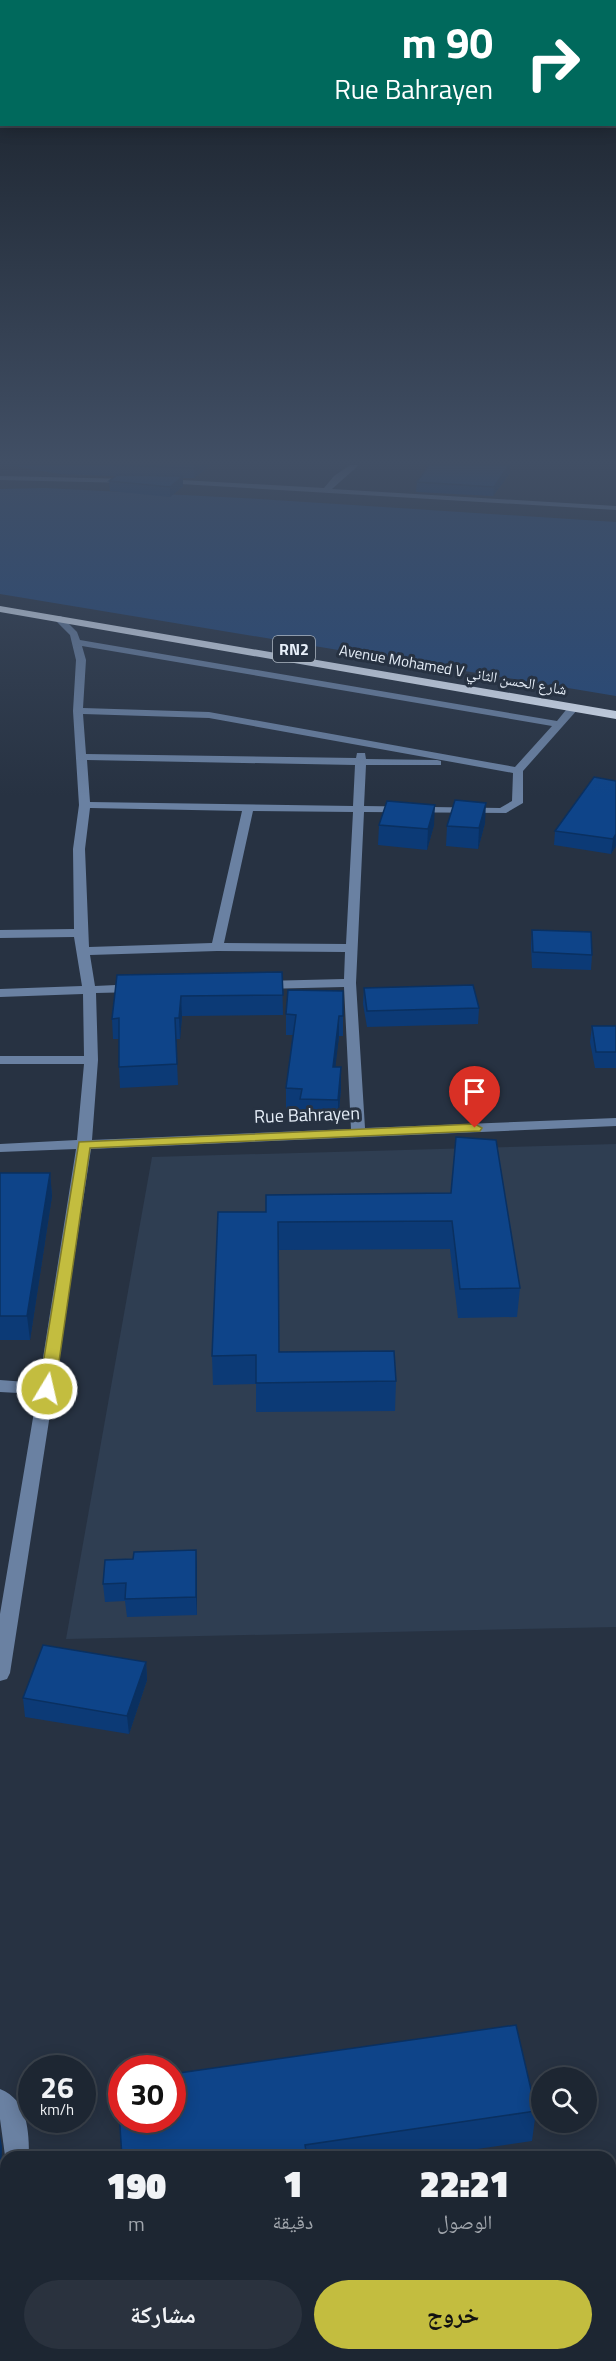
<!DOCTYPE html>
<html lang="ar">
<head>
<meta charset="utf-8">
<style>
	:root { --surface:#1d2632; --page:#2a323e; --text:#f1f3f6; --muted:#a0a5ac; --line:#3b434d; --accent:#c3bd3f }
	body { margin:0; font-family:"Titillium Web","Noto Naskh Arabic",sans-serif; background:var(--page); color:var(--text); direction:rtl; height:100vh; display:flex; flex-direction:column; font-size:22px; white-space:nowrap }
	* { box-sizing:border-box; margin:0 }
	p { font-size:20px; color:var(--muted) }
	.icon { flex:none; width:33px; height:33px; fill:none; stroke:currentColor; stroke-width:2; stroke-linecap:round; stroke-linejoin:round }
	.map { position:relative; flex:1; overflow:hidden; direction:ltr }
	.drawer { position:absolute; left:0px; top:2151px; width:616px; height:210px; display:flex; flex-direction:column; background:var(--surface); border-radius:18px 18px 0 0; box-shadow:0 3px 15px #0003,0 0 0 2px var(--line); direction:rtl }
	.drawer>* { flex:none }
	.top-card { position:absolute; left:0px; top:0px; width:616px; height:126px; box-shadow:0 3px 15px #0003,0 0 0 2px var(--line); direction:rtl; background:#00695c; color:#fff; overflow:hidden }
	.tools { position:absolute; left:531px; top:2067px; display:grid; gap:12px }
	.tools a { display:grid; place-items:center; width:66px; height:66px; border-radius:50%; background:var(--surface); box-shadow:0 3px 15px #0003,0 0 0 2px var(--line); font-size:30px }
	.speed { position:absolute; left:18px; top:2055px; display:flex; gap:12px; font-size:30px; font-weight:700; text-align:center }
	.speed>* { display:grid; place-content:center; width:78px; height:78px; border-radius:50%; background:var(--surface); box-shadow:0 3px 15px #0003,0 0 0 2px var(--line); line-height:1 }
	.speed small { font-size:15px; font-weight:400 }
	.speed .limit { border:9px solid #d22; background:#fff; color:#111 }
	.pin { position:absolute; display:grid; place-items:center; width:51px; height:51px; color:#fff; margin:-62px -26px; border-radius:50% 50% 50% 0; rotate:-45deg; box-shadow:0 0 6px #0007 }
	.pin .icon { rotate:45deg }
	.me { position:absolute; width:66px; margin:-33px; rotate:9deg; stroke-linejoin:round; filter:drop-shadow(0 0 4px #0008) }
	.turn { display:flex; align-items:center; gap:21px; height:126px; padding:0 24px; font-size:27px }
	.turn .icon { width:78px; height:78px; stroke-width:2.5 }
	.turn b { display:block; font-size:42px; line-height:51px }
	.eta { display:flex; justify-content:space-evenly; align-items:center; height:102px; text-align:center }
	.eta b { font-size:36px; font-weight:800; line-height:42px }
	.button { display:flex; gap:12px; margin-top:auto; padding:12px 24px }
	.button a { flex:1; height:69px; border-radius:36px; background:var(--accent); color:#111; font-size:24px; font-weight:800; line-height:69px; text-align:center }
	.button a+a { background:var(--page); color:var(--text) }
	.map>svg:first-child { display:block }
	.built { fill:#2f3e52 }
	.green { fill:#23487b }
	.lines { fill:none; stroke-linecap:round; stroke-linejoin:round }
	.minor { fill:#6a81a2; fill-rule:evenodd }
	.highway { fill:#e2edfd; fill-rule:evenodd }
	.wall { fill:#0c3a76 }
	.shaded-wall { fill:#0a3060 }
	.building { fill:#0e4489; stroke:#0a3060; stroke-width:1.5 }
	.route { fill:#c3bd3f; stroke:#7f7b29; stroke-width:1.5 }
	.labels { text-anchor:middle; stroke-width:6; stroke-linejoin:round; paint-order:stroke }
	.far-street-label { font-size:15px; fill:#e6eef8; stroke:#273242 }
	.shield { fill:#273242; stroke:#adb6c1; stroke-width:1.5 }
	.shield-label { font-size:16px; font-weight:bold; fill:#e6eef8 }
	.street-label { font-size:18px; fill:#e6eef8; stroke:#273242 }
</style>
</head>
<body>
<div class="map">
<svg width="616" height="2361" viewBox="0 0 616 2361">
	<rect width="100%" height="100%" fill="#273242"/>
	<polygon class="built" points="616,1144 616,1627 66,1639 152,1157"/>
	<polygon class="green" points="45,488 259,499 616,522 616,696 0,594 0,489"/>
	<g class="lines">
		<g class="minor">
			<polygon points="350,465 359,465 332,489 616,506 616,510 164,483 160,481 164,479 324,488 334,476"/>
			<polygon points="0,476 131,479 135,481 131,483 0,480"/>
			<path d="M 55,616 L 61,616 L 77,632 L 80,640 L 557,721 L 570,705 L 578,705 L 578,709 L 523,771 L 523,803 L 506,813 L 364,812 L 356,983 L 365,1128 L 616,1118 L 616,1126 L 91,1149 L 10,1673 L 7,1679 L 0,1681 L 0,1614 L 37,1394 L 0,1392 L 0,1380 L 39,1383 L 76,1149 L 0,1152 L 0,1144 L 77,1140 L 84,1064 L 0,1064 L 0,1056 L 84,1056 L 83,994 L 0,997 L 0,989 L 82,986 L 74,937 L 0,938 L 0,930 L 74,929 L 73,849 L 79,805 L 73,711 L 76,660 L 70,635 L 55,620 ZM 82,646 L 552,726 L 515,767 L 209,712 L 83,708 L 86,660 ZM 83,714 L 209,718 L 513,773 L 512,801 L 500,808 L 364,806 L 366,765 L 441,765 L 441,761 L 437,760 L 366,759 L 365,753 L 357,753 L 356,758 L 86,754 ZM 87,760 L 355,765 L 353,806 L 90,802 ZM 90,808 L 242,811 L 212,943 L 89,947 L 85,849 ZM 253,811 L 353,812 L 346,944 L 224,943 ZM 217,951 L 345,952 L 344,979 L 263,981 L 257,985 L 263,989 L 344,987 L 351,1129 L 92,1140 L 98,1060 L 96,993 L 137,992 L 143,988 L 137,984 L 95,986 L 90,955 Z"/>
			<path d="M 0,2089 C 28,2100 29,2131 29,2157 L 6,2157 L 6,2163 L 0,2119 Z"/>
			<polygon points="6,2343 6,2355 24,2355 24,2361 0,2361 0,2346"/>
		</g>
		<polygon class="highway" points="0,606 616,711 616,719 0,612"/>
	</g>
	<g class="wall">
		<polygon points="8,465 211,465 194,478 183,478 183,486 170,497 110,491 109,481 116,476 59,474"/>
		<polygon points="429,465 510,465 510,473 493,496 416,492 417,482"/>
		<polygon points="616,781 616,846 611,854 554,845 555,831"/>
		<polygon points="485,823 478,849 446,846 447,826"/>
		<polygon points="379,825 434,825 427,850 378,845"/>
		<polygon points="532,930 592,955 591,970 532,968 531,945"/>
		<polygon points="282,972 283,1015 182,1016 180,1039 176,1039 178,1085 120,1088 119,1067 119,1039 113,1039 112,1019 117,975"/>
		<polygon points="364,988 479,1008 478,1024 367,1027 363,1004"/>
		<polygon points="343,991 343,1036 339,1036 335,1067 341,1088 338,1121 300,1120 300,1110 286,1109 286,1088 293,1035 286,1035 286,1014"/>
		<polygon points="592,1026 616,1026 616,1068 595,1068 590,1042"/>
		<polygon points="0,1173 50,1173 52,1196 30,1340 0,1340"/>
		<polygon points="451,1193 520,1288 517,1317 458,1318 450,1249 279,1250 279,1352 396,1381 395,1411 256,1412 256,1384 213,1385 212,1356 266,1212"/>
		<polygon points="196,1550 197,1615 127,1617 125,1601 105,1602 103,1584 133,1559"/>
		<polygon points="146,1662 147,1680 129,1734 25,1717 23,1698"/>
		<polygon points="536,2111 532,2141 422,2157 122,2157"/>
		<polygon points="442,2355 572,2355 572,2361 443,2361"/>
	</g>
	<g class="shaded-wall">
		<polygon points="197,465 211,465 194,478 194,468"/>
		<polygon points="509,465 510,465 510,473 493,496 494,487"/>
		<polygon points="183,476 183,486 170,497 170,487"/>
		<polygon points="486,803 485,823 478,849 479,828"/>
		<polygon points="435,805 434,825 427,850 428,829"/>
		<polygon points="616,834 616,846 611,854 613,839"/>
		<polygon points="181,996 182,1016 180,1039 179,1018"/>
		<polygon points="339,1016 339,1036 333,1088 333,1067"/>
		<polygon points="341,1067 341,1088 338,1121 338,1100"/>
		<polygon points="50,1173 52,1196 30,1340 27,1316"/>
		<polygon points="196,1550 197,1568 197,1615 196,1597"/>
		<polygon points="146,1662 147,1680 129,1734 127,1716"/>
		<polygon points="0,2135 2,2147 0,2215"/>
	</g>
	<g class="building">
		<polygon points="108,465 197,465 194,468"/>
		<polygon points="429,465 509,465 494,487 417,482"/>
		<polygon points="117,475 183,476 170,487 109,481"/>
		<polygon points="594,777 616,781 616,834 613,839 555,831"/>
		<polygon points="455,800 486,803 479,828 447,826"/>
		<polygon points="387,801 435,805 428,829 379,825"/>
		<polygon points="532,930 591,932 592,955 533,952"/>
		<polygon points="282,972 283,995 181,996 179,1018 175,1018 177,1064 119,1067 119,1018 112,1019 117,975"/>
		<polygon points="473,985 479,1008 367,1011 364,988"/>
		<polygon points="288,990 343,991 343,1016 339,1016 333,1067 341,1067 338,1100 300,1099 302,1089 286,1088 296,1015 286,1014"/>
		<polygon points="592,1026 616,1026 616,1052 596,1052"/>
		<polygon points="456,1137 496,1140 520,1288 460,1289 452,1221 278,1222 279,1352 394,1351 396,1381 256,1383 256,1355 212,1356 218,1212 266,1212 266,1195 451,1193"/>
		<polygon points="0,1173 50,1173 27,1316 0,1316"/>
		<polygon points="196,1550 196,1597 125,1599 126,1583 103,1584 105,1560 133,1559 134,1552"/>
		<polygon points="43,1645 146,1662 127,1716 23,1698"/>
		<polygon points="516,2025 536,2111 305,2145 307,2157 122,2157 117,2081 122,2081 122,2120 172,2120 172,2074"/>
		<rect x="254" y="2355" width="115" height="6"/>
		<rect x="446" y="2355" width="126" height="6"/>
	</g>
	<linearGradient id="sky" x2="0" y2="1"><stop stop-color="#151c24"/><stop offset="0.58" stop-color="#414f65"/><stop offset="1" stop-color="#414f65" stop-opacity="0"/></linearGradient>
	<rect width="616" height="796" fill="url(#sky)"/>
	<polygon class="route" points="475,1124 482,1128 480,1131 90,1148 55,1389 53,1393 42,1393 39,1389 79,1142"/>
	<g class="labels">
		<g class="far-street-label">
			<text transform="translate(453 670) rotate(10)" y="5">Avenue Mohamed V شارع الحسن الثاني</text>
		</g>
		<rect class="shield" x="273" y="636" width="42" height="26" rx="4.5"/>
		<g class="shield-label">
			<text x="294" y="655">RN2</text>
		</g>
		<g class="street-label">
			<text transform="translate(307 1115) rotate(-2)" y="6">Rue Bahrayen</text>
		</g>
	</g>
</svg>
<div class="tools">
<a><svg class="icon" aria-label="search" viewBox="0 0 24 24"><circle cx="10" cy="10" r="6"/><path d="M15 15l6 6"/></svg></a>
</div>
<div class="speed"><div>26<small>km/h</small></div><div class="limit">30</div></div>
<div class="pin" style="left:475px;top:1128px;background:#d93025"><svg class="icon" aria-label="arrive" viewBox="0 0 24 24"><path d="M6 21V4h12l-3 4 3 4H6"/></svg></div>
<svg class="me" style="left:47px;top:1389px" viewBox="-20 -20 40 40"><circle r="17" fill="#c3bd3f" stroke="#fff" stroke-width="3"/><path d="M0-11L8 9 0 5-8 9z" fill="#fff"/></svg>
<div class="top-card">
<div class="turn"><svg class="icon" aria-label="right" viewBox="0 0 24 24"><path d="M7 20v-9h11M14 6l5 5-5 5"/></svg><div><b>90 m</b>Rue Bahrayen</div></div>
</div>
<section class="drawer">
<div class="eta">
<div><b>22:21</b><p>الوصول</p></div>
<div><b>1</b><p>دقيقة</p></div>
<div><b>190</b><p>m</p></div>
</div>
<div class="button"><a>خروج</a><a>مشاركة</a></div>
</section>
</div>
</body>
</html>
